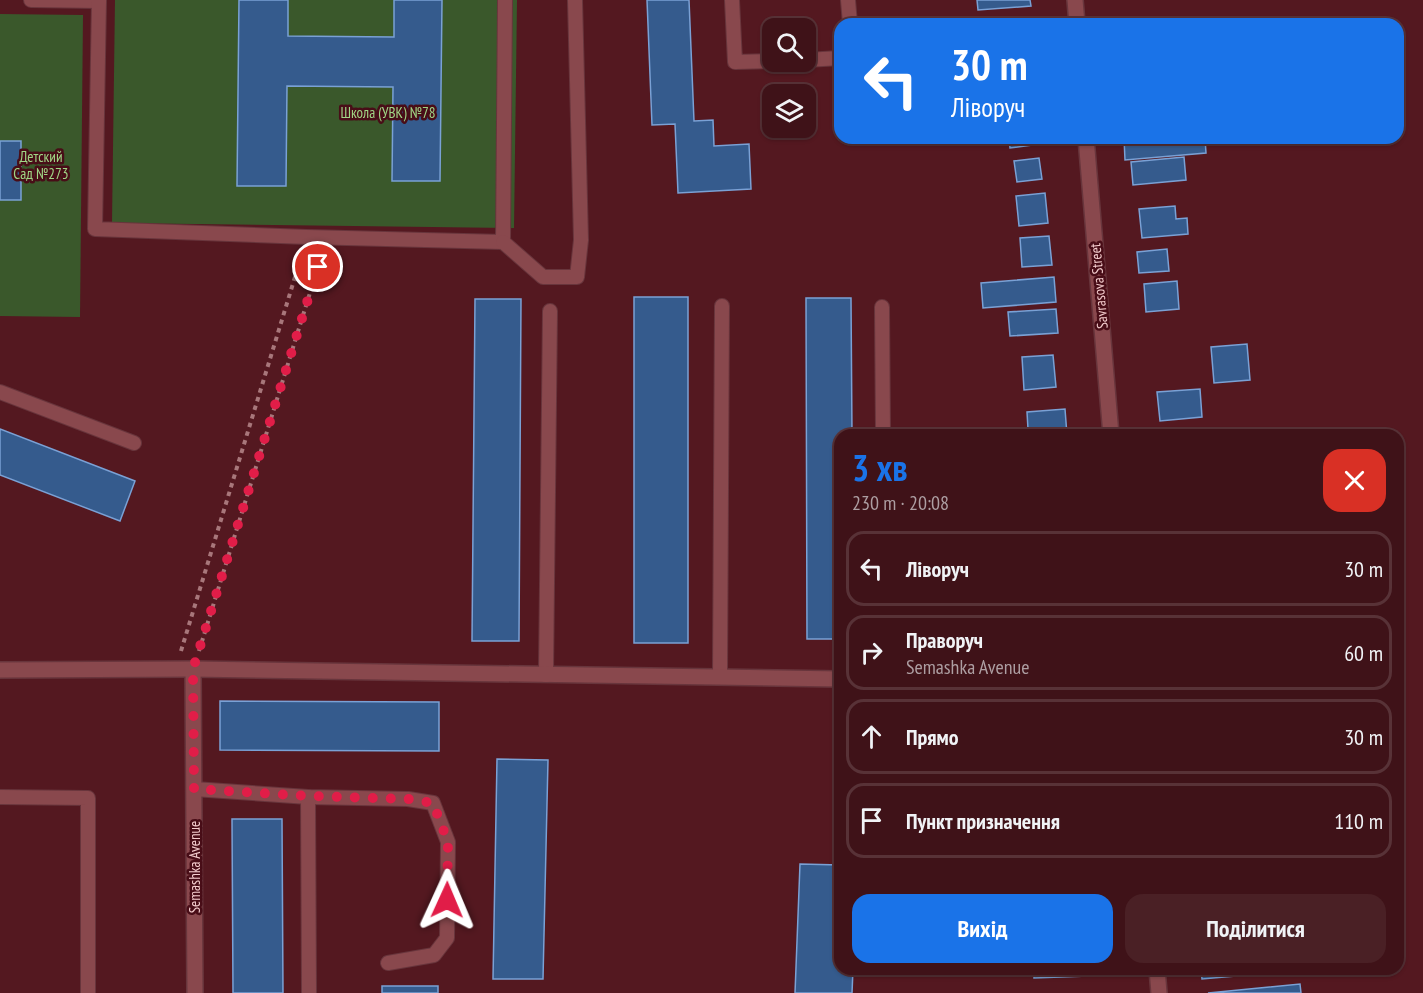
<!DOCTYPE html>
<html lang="uk">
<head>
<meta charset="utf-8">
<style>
	:root { --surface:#3f1218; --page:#4a2025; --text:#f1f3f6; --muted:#ad9ea2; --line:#583237; --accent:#1a73e8 }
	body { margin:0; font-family:"PT Sans Narrow",sans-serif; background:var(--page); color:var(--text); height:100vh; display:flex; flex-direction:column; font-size:22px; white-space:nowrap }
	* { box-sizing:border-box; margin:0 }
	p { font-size:20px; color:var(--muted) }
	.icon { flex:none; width:33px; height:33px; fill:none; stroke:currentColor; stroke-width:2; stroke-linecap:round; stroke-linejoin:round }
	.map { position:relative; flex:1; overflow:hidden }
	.side { position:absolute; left:834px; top:429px; width:570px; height:546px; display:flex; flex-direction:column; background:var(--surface); border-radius:18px; box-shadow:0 2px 4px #0004,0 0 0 2px var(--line) }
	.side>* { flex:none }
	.hud { position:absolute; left:834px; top:18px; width:570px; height:126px; border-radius:18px; box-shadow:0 2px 4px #0004,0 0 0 2px var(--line); background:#1a73e8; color:#fff; overflow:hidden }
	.buttons { position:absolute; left:762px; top:18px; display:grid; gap:12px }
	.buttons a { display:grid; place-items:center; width:54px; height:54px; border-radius:12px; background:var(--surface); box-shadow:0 2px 4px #0004,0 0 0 2px var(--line); font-size:30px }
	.pin { position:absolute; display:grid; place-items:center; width:51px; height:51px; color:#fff; margin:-26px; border:3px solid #fff; border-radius:50%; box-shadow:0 2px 6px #0007 }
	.me { position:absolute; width:66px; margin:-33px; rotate:1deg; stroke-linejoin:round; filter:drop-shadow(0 0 4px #0008) }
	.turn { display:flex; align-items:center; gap:21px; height:126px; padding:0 18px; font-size:27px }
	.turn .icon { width:78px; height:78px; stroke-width:2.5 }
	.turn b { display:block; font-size:42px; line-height:51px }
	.round { display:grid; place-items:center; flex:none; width:63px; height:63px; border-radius:18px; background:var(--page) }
	.head { display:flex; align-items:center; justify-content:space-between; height:102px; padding:0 18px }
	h1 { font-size:36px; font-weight:700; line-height:45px; color:var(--accent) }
	.action { display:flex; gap:12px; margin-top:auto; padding:12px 18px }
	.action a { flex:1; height:69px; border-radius:18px; background:var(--accent); color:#fff; font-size:24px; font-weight:700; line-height:69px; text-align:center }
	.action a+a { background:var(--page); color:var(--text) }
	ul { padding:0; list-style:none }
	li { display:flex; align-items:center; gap:18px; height:75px; margin:0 12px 9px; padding:0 6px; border:3px solid var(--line); border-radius:18px }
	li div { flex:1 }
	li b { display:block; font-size:22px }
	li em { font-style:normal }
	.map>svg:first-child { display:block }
	.green { fill:#3a582b }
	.building { fill:#355b8d; stroke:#7aa1d5; stroke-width:1.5 }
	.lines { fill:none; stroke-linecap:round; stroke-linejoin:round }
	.service-casing { stroke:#68353c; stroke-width:16 }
	.minor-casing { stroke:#68353c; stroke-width:18 }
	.path { stroke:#a8777b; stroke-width:4; stroke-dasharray:4.5 4.5; stroke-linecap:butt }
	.service { stroke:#89484d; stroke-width:14 }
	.minor { stroke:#89484d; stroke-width:15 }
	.route { stroke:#e11d48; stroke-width:10; stroke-dasharray:0 18 }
	.labels { text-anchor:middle; stroke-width:5; stroke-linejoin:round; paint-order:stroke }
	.park-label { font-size:15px; fill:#a0d786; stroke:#480d17 }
	.street-label { font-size:15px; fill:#f4cdce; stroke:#480d17 }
</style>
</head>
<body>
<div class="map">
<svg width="1423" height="993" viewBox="0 0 1423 993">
	<rect width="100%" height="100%" fill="#541820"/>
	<g class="green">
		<polygon points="115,0 517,0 514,228 112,223"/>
		<polygon points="0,14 83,15 80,317 0,316"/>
	</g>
	<g class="building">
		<polygon points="239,0 288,0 288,36 394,37 394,0 442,0 440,181 392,181 393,87 287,86 286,186 237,186"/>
		<polygon points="647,0 689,0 694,121 713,120 714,146 749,144 751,189 678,193 675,124 652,125"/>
		<polygon points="977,0 1030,0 1031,6 978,10"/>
		<polygon points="1009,138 1038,138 1039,144 1010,148"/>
		<polygon points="1124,138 1205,138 1206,153 1125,160"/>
		<rect x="0" y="141" width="21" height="59"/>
		<polygon points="1184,157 1186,180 1133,185 1131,162"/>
		<polygon points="1039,158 1042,179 1017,182 1014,161"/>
		<polygon points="1045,193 1048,223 1019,226 1016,196"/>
		<polygon points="1175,206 1176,219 1187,218 1188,234 1142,238 1139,209"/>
		<polygon points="1049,236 1052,265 1022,267 1020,238"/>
		<polygon points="1167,249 1169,271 1139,273 1137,252"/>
		<polygon points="1054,277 1056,302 983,308 981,283"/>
		<polygon points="1177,281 1179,309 1146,312 1144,284"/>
		<rect x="634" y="297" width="54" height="346"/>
		<polygon points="806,298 851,298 852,435 840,435 840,639 807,639"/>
		<polygon points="475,299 521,299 519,641 472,641"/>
		<polygon points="1056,309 1058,333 1010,336 1008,312"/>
		<polygon points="1247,344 1250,380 1214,383 1211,347"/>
		<polygon points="1053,355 1056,387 1024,390 1022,357"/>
		<polygon points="1200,389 1202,417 1160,421 1157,392"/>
		<polygon points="1065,409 1067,435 1003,435 1003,431 1028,429 1027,412"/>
		<polygon points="0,429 135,481 120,521 0,475"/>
		<polygon points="1281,430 1281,435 1232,435 1232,434"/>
		<polygon points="220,701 439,702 439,751 220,750"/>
		<polygon points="497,759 548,760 543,979 493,979"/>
		<polygon points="232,819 282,819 283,993 233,993"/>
		<polygon points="800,864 840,865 840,969 853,969 852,993 795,993"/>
		<polygon points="1034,969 1087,969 1088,976 1034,978"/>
		<polygon points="1201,969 1246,969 1247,975 1202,979"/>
		<polygon points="1300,984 1301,993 1208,993"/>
		<rect x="382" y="986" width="56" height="7"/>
	</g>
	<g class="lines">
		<defs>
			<g id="service">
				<polyline points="31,0 99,1"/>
				<polyline points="99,0 95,229 307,237 503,242 505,0"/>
				<polyline points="732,0 735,62 772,61"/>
				<polyline points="848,0 850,24"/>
				<polyline points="806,60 840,58"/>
				<polyline points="503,242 543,277 577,277 581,240 575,0"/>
				<polyline points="882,307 883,435"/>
				<polyline points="0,392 134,443"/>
				<polyline points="546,675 550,311"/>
				<polyline points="720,677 722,306"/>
				<polyline points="194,789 308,797 408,799 433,803 448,842 447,938 434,955 388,963"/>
				<polyline points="0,797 88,798 88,993"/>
				<polyline points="308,797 309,993"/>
			</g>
			<g id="minor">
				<polyline points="1075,0 1077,24"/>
				<polyline points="1086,138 1111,435"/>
				<polyline points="193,669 195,993"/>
				<polyline points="0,670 193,669 840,679"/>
				<polyline points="1157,969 1159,993"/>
			</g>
		</defs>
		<use href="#service" class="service-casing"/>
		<use href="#minor" class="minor-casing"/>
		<g class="path">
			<polyline points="181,651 302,254"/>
			<polyline points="199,651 322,254"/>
		</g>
		<use href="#service" class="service"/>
		<use href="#minor" class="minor"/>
	</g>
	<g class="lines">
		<polyline class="route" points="318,267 193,669 194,789 308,796 408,799 433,803 448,842 447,900"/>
	</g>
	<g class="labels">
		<g class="park-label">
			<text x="388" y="118">Школа (УВК) №78</text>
			<text x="41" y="162">Детский<tspan x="41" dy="17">Сад №273</tspan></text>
		</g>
		<g class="street-label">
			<text transform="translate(1099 286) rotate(-95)" y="5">Savrasova Street</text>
			<text transform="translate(195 867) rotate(-90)" y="5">Semashka Avenue</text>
		</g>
	</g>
</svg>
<div class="buttons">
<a><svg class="icon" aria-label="search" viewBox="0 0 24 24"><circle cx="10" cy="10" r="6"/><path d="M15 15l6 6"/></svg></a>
<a><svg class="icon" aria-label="layers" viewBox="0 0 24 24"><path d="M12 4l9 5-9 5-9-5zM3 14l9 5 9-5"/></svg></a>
</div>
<div class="pin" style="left:318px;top:267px;background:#d93025"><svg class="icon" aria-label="arrive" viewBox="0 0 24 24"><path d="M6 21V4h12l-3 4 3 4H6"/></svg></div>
<svg class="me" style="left:447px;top:900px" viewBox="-20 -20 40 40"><path d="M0-17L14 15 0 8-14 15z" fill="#e11d48" stroke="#fff" stroke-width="4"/></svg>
<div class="hud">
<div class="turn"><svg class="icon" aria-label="left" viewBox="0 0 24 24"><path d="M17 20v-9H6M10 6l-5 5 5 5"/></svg><div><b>30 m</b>Ліворуч</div></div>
</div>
<section class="side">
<div class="head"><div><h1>3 хв</h1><p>230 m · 20:08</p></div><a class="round" style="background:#d93025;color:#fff"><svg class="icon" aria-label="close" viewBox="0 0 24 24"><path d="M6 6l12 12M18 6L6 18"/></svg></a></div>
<ul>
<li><svg class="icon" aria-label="left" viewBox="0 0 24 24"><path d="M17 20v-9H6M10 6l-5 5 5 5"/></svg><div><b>Ліворуч</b></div><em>30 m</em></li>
<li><svg class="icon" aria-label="right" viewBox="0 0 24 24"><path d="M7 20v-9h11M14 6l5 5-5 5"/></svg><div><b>Праворуч</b><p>Semashka Avenue</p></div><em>60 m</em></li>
<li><svg class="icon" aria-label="ahead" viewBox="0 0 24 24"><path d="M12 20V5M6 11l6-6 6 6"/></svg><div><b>Прямо</b></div><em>30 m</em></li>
<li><svg class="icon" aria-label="arrive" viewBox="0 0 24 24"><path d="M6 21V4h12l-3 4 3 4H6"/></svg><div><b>Пункт призначення</b></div><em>110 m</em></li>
</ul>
<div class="action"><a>Вихід</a><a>Поділитися</a></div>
</section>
</div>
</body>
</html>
